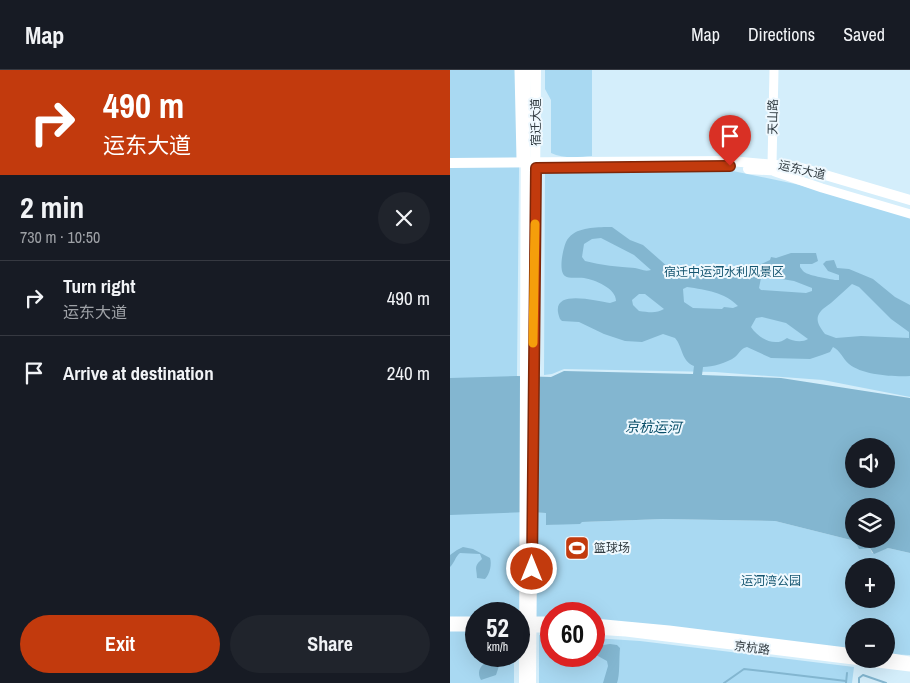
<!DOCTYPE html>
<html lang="en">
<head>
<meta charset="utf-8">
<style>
	:root { --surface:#171b24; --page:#20242c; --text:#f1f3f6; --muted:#9ea1a6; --line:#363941; --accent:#c23a0d }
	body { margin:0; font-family:"Archivo Narrow","Noto Sans SC",sans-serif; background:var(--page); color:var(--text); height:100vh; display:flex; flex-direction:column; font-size:19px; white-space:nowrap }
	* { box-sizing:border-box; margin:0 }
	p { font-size:16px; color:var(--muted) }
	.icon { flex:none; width:28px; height:28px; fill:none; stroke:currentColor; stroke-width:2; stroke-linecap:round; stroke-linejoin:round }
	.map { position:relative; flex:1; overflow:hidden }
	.side { display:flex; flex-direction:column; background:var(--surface); width:450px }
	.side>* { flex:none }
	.hud { background:#c23a0d; color:#fff; overflow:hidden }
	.buttons { position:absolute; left:395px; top:368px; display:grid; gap:10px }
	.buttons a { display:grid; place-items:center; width:50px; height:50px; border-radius:50%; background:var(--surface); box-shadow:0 5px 20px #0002; font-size:25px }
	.speed { position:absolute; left:15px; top:532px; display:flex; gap:10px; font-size:25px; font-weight:700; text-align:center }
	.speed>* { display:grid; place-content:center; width:65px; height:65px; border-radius:50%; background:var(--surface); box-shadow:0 5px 20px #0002; line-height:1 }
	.speed small { font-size:12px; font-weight:400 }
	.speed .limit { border:8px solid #d22; background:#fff; color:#111 }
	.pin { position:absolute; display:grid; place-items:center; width:42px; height:42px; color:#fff; margin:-51px -21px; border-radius:50% 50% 50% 0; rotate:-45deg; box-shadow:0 0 5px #0007 }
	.pin .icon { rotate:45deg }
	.me { position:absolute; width:55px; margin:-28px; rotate:0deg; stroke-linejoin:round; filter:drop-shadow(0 0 4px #0008) }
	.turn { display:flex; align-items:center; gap:18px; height:105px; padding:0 20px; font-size:22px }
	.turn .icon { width:65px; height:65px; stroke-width:2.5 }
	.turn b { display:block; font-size:35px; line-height:42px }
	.round { display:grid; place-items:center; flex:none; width:52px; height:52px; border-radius:26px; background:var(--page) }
	.summary { display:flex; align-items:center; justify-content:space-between; height:85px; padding:0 20px }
	h1 { font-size:30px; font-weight:700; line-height:38px }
	.action { display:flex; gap:10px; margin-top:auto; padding:10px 20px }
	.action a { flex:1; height:58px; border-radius:30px; background:var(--accent); color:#fff; font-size:20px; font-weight:700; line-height:58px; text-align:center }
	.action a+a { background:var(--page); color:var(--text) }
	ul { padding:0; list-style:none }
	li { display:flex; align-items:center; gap:15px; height:75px; padding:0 20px; border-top:1px solid var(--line) }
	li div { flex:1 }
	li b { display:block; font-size:19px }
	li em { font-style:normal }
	header { display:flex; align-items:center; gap:30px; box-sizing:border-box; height:70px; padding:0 25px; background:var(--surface); border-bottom:1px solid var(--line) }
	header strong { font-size:24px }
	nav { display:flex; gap:28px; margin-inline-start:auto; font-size:18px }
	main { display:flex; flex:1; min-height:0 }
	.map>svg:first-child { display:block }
	.green { fill:#a9d9f2; fill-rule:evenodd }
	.water { fill:#83b6d0; fill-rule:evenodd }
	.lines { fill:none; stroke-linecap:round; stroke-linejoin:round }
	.stream { stroke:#83b6d0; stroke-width:2 }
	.minor { stroke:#fff; stroke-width:9 }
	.major { stroke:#fff; stroke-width:10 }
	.route-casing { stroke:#7e2608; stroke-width:12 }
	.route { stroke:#c23a0d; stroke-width:9 }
	.slow { stroke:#f59e0b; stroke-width:9 }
	.labels { text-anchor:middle; stroke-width:4; stroke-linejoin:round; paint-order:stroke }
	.street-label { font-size:12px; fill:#313b41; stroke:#eef8fe }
	.park-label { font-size:12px; fill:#165671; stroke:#eef8fe }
	.poi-label { font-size:12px; fill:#313b41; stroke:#eef8fe; text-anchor:start }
	.water-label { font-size:14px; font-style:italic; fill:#084d68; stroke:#eef8fe }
</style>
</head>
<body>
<header>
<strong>Map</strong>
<nav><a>Map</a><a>Directions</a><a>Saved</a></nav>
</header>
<main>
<section class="side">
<div class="hud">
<div class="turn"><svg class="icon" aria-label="right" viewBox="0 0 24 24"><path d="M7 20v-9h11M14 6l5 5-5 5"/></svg><div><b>490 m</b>运东大道</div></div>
</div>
<div class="summary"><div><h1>2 min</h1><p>730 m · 10:50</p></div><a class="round"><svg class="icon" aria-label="close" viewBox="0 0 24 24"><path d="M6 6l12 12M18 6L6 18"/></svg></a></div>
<ul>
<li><svg class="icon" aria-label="right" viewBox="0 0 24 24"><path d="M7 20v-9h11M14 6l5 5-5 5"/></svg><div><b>Turn right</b><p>运东大道</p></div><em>490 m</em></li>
<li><svg class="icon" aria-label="arrive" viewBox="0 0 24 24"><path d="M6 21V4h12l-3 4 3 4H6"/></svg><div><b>Arrive at destination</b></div><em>240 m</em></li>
</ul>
<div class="action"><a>Exit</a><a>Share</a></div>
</section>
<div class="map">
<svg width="460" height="613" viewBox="0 0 460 613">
	<rect width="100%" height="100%" fill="#d4eefb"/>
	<g class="green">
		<path d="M 0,0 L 70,0 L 67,306 L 67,442 L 96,443 L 96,455 L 132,452 L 213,449 L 325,451 L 405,471 L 420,478 L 422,483 L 438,478 L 460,483 L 460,585 L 436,584 L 436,556 L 404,556 L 404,581 L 144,550 L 144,544 L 101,544 L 101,549 L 69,548 L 69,544 L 26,544 L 26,586 L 64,586 L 64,613 L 0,613 ZM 404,496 L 436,496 L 436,529 L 404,529 Z"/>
		<path d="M 95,0 L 142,0 L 142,86 C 129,87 113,89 101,83 L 101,30 L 95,19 Z"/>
		<polygon points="283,101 350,115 460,147 460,327 373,310 265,302 114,299 102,304 94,305 95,102"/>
		<polygon points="89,565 101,566 101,586 144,586 144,568 190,571 404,597 402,613 89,613"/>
	</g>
	<g class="water">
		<path d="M 154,157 L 162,157 L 180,170 L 193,175 L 218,197 L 249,204 L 281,207 L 299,200 L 300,195 L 302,194 L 303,198 L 320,190 L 321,187 L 326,188 L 341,183 L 366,183 L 368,191 L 362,194 L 350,194 L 350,197 C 352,199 353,202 356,203 C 358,205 386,211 389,210 L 389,205 L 378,201 L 373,194 L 376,191 L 384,190 L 387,198 L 399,199 L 423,209 L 445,227 L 460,235 L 460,306 C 444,307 412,305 399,294 C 393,289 390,280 383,277 L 380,282 L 372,285 L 360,289 L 321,288 L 297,277 C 290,279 290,283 285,287 C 277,293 262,297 253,297 L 252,305 L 331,308 L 460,328 L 460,483 L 438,478 L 424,484 L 420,478 L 409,479 L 405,471 L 325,451 L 213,449 L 132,452 L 130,454 L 96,455 L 96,443 L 77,442 L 0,445 L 0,308 L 67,306 L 101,307 L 114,301 L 243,304 L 244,296 C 231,291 233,277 225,268 L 213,264 L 192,272 L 175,271 L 154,264 L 129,252 L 112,251 L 110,249 C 97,217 145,231 160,233 L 166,231 C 166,218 145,210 134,208 C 128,207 119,209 115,206 C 108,201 113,179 116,172 C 123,158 140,158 154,157 ZM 151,168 L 184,185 L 201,200 C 194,202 191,199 185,198 C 168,197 151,195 135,191 L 132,187 L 134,174 L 142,169 ZM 314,206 L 344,211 L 362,218 L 362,221 L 356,223 L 311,220 L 309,218 L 311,208 ZM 402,214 L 409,217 L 441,249 L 459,262 L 459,268 L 411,266 L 386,268 L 375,264 C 363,249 366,243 381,233 C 388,227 395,220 402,214 ZM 237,217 C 257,220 274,222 288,236 L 283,238 L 274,237 L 272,239 L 243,238 L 234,232 L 233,219 ZM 189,224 L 195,224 L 214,239 C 206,244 198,242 189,241 L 183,235 L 182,230 ZM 312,247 L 336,253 L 358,269 C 352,273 342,271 337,268 C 325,278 308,268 301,257 L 306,248 ZM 404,376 L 436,376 L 436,409 L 404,409 ZM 404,436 L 436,436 L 436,469 L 404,469 Z"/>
		<path d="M 13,477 L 23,479 L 40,488 C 42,494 40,504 35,509 L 27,508 C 27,498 23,497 32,489 L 30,484 L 10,483 C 5,487 5,492 0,497 L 0,485 L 7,480 Z"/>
		<path d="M 160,574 L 167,575 L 170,578 C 169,587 170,606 167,613 L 153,613 L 158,596 L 157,591 L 146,585 L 147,580 L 153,575 Z"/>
		<path d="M 36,592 L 46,593 L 49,596 L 46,605 L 31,610 C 27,603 29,597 36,592 Z"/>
	</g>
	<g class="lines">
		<g class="stream">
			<polyline points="274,613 294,599 396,611"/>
			<polyline points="396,613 397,603"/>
			<polyline points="409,613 409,608 413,605 436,613"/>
		</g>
		<g class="minor">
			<polyline points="69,0 71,89"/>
			<polyline points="322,94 324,0"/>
			<polyline points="325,102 372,118 460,144"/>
			<polyline points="0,551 26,551"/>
			<polyline points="69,551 101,551"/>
			<polyline points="144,553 219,560 404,583"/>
			<polyline points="0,557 26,557"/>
			<polyline points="69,558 101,558"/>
			<polyline points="144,560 176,562 460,597"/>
			<polyline points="436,587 460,591"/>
		</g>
		<g class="major">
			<polyline points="0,93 280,91 348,97 460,130"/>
			<polyline points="298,99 334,101"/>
			<polyline points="74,613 76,0"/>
			<polyline points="81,613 86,0"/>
		</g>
	</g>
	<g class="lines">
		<defs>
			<polyline id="route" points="82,499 86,98 280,96"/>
		</defs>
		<use href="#route" class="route-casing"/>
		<use href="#route" class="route"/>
		<polyline class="slow" points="83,273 85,154"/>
	</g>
	<defs>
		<symbol id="stadium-square" viewBox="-11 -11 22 22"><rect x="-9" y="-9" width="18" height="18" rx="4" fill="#c23a0d" stroke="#eef8fe"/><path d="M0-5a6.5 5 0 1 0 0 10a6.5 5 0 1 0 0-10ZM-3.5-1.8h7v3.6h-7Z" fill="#fff"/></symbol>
	</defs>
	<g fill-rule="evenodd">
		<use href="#stadium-square" x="113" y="464" width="28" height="28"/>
	</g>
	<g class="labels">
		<g class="street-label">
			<text transform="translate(323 47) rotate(-89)" y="4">天山路</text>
			<text transform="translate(86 52) rotate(-90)" y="4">宿迁大道</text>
			<text transform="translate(352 100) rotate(13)" y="4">运东大道</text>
			<text transform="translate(302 578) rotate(7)" y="4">京杭路</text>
		</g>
		<g class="park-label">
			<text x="274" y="206">宿迁中运河水利风景区</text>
			<text x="321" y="515">运河湾公园</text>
		</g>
		<g class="poi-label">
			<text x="144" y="482">篮球场</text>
		</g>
		<g class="water-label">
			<text transform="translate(203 357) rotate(1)" y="5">京杭运河</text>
		</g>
	</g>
</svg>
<div class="buttons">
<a><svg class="icon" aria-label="sound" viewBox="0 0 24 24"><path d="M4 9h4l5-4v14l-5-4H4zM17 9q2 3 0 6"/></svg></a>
<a><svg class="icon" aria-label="layers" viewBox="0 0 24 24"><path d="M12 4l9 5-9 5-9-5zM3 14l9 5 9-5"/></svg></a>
<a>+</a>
<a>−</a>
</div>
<div class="speed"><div>52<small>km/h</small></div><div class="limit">60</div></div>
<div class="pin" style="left:280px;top:96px;background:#d93025"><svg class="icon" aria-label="arrive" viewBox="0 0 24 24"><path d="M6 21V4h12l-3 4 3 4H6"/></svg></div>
<svg class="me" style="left:82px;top:499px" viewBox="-20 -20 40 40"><circle r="17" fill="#c23a0d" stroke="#fff" stroke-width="3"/><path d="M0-11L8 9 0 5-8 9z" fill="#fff"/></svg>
</div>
</main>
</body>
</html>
